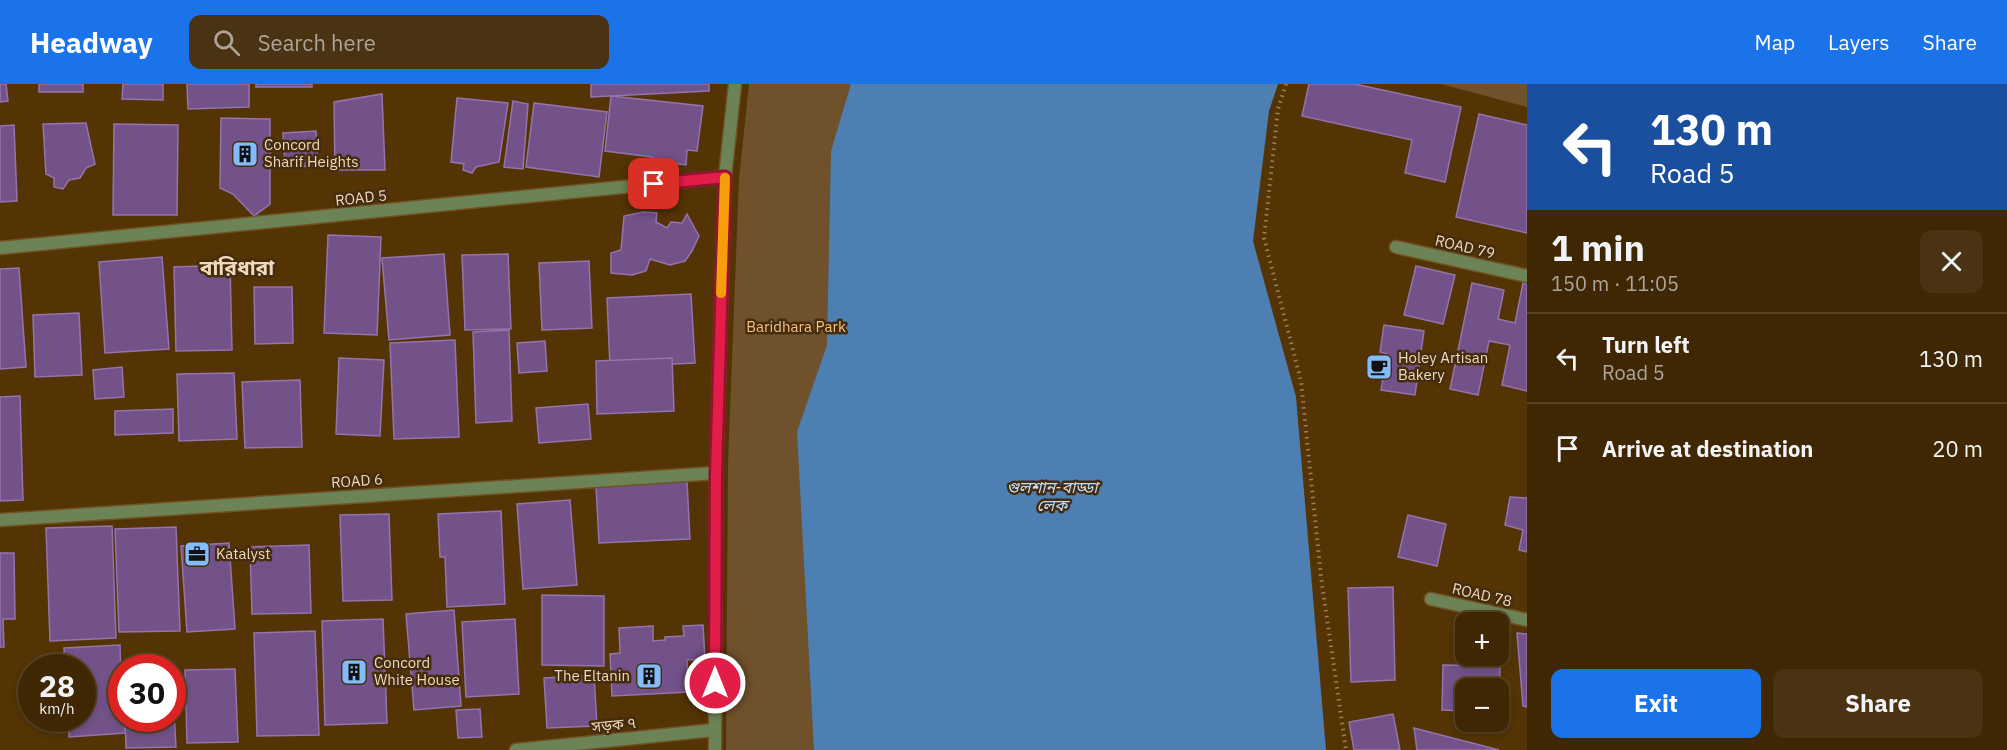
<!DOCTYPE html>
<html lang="en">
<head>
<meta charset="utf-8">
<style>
	:root { --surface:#3f2703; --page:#4a3312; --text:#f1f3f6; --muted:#ada59a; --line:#584425; --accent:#1a73e8 }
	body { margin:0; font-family:"IBM Plex Sans","Noto Sans Bengali",sans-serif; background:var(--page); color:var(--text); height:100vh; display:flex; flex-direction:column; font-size:22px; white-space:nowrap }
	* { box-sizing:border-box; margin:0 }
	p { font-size:20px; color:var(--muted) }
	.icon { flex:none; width:33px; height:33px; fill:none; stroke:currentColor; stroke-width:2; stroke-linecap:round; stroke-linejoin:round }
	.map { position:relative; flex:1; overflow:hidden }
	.sheet { display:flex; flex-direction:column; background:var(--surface); width:480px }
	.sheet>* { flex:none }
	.guide { background:#1a4fa0; color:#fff; overflow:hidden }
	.fabs { position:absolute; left:1455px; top:528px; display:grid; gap:12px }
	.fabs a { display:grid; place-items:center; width:54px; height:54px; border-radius:12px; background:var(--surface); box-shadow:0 3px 9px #0003,0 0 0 2px var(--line); font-size:30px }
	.speed { position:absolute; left:18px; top:570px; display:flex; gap:12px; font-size:30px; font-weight:700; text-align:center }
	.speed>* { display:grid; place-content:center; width:78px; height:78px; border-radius:50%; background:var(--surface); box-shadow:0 3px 9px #0003,0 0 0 2px var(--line); line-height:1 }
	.speed small { font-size:15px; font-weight:400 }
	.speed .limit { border:9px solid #d22; background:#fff; color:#111 }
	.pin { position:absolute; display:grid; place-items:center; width:51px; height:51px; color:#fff; margin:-26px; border-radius:12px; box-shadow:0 3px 9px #0006 }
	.me { position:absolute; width:66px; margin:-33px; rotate:0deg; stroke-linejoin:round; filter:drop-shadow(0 0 4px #0008) }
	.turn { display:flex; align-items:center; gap:21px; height:126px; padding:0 24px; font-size:27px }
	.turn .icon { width:78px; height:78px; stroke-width:2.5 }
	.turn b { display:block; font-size:42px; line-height:51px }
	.round { display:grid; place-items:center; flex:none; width:63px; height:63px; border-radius:12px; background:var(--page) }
	.headline { display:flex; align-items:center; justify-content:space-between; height:102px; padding:0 24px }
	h1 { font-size:36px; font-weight:700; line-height:45px }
	.cta { display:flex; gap:12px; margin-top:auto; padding:12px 24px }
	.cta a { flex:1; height:69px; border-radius:12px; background:var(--accent); color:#fff; font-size:24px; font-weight:700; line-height:69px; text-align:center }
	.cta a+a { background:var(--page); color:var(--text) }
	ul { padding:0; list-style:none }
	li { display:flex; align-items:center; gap:18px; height:90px; padding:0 24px; border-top:2px solid var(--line) }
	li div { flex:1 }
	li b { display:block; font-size:22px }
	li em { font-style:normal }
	header { display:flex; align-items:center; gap:36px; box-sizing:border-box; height:84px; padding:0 30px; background:var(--accent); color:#fff }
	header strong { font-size:28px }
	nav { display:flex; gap:33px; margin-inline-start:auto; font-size:21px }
	.search { width:420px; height:54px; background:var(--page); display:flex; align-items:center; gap:15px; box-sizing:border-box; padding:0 21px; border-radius:12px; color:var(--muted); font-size:22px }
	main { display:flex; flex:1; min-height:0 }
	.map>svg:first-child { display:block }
	.green { fill:#6f512b }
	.water { fill:#4d7fb3 }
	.building { fill:#725289; stroke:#9573ad; stroke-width:1.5 }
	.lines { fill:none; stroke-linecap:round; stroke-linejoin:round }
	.street-casing { stroke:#705225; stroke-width:15 }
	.path { stroke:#9c8059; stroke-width:4; stroke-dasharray:1.5 4.5; stroke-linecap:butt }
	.street { stroke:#6c8356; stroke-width:12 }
	.route-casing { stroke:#92132f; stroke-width:15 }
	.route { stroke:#e11d48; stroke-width:10 }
	.slow { stroke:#f59e0b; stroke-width:10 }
	.labels { text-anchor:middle; stroke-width:5; stroke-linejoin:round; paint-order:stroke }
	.poi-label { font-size:15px; fill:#f1d9bd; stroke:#442d0e; text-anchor:start }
	.street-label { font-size:15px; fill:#f1d9bd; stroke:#442d0e }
	.park-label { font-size:15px; fill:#f6c181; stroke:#442d0e }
	.water-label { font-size:16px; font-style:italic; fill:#c3defc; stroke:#442d0e }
	.district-label { font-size:21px; font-weight:bold; fill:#f1d9bd; stroke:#442d0e }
</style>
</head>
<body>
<header>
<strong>Headway</strong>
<div class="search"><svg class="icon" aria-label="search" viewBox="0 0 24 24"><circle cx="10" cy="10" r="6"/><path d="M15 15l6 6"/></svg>Search here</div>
<nav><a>Map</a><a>Layers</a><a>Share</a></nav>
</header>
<main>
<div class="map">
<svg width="1527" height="666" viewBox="0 0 1527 666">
	<rect width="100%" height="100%" fill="#543404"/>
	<g class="green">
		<polygon points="749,0 869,0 823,666 726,666 728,379 739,95"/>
		<polygon points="1441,0 1527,0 1527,23"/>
	</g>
	<polygon class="water" points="851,0 1278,0 1269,27 1253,157 1296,313 1326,666 814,666 797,348 827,261 831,67"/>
	<g class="building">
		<polygon points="0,0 6,0 8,17 0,18"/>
		<rect x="39" y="0" width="44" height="8"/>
		<polygon points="123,0 163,0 163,16 122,15"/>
		<polygon points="187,0 249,0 249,23 188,25"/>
		<rect x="256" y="0" width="56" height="3"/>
		<polygon points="591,0 709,0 709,7 591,13"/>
		<polygon points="1309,0 1355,0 1461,23 1445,98 1405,89 1412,56 1302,32"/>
		<polygon points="382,10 385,86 335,86 334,18"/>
		<polygon points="611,12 703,22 697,67 687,66 686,81 672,79 671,86 650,84 652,73 605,67"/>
		<polygon points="457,14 508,19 499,78 476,83 472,89 463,86 464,80 451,78"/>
		<polygon points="513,17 528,20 523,85 504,83"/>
		<polygon points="534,19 607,28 599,93 526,83"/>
		<polygon points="1479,30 1527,41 1527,149 1456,133"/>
		<polygon points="221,34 270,35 270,120 254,132 233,110 220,104"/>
		<polygon points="86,39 95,80 86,84 80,94 69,96 63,105 54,103 54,94 46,90 43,40"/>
		<polygon points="114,40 178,41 177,131 113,131"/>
		<polygon points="14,41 17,117 0,118 0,42"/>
		<polygon points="316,47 318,82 285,83 283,49"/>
		<polygon points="643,128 657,129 656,138 667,144 671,138 682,139 687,130 699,152 692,167 685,177 670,181 650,175 646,187 632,191 611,189 611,169 621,166 624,132"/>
		<polygon points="328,151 381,153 377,251 324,249"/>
		<polygon points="444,170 450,251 389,256 382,174"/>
		<polygon points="508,170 511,245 465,246 462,171"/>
		<polygon points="162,173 169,265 105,269 99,178"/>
		<polygon points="589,177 592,244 542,246 539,179"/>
		<polygon points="230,181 232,266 176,267 174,183"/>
		<polygon points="1416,182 1455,191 1443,240 1404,231"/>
		<polygon points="19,184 26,283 0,285 0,185"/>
		<polygon points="1472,199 1504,206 1498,235 1515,239 1523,199 1527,200 1527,307 1502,301 1510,261 1489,257 1478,311 1450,305"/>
		<polygon points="254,203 292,203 293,259 255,260"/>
		<polygon points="691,210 695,279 610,283 607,214"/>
		<polygon points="79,229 82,291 35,293 33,231"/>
		<polygon points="1384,241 1424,247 1415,311 1381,306 1387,270 1380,268"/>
		<polygon points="509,246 512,337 476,339 473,248"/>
		<polygon points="455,256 459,353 394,355 390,259"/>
		<polygon points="545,257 547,287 519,289 517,259"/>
		<polygon points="339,274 384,276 380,352 336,350"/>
		<polygon points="672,274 674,327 597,330 596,277"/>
		<polygon points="122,283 124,313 95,315 93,286"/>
		<polygon points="234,289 237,355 179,357 177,290"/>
		<polygon points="300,296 302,363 245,364 242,298"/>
		<polygon points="20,312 23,416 0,417 0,313"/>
		<polygon points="588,320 591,355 539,359 536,324"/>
		<polygon points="173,325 173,349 115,351 115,327"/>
		<polygon points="687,397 690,455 599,459 596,402"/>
		<polygon points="1510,413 1527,414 1527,468 1519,466 1523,446 1505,441"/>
		<polygon points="570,416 577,501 523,505 517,420"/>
		<polygon points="501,427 505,520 447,523 445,473 440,473 438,430"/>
		<polygon points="389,430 392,516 343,517 340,431"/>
		<polygon points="1408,431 1446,440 1437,482 1398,473"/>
		<polygon points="112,442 116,554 50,557 46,444"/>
		<polygon points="176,443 180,547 119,548 115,445"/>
		<polygon points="229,459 235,545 187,548 181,462"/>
		<polygon points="309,461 311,529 252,530 250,463"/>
		<polygon points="0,469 14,469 15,535 3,535 4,563 0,563"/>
		<polygon points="1393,503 1395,596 1351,598 1348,504"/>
		<polygon points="542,511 604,512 604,582 542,581"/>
		<polygon points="454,526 461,622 414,626 406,530"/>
		<polygon points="383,535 387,639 325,641 322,537"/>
		<polygon points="515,535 519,610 466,613 462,538"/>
		<polygon points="703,541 705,575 687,576 689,608 612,612 610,570 620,569 619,544 653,542 653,557 665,556 665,553 684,552 683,542"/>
		<polygon points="315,547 319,651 257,652 254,549"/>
		<polygon points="1517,549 1527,550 1527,623 1523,622"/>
		<polygon points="120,561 122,634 124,634 125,649 69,653 68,634 82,634 82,584 65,584 64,564"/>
		<polygon points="1443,581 1500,582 1499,628 1498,604 1466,604 1466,627 1442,626"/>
		<polygon points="235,585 238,658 187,659 185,586"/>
		<polygon points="172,591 176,663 126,664 125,634 172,634"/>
		<polygon points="594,591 597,642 547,644 544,594"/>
		<polygon points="480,625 482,653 458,654 456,626"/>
		<polygon points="1393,630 1400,666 1354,666 1349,638"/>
		<polygon points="1414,644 1499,666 1417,666"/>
	</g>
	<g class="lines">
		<defs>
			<g id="street">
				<polyline points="1396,163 1527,192"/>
				<polyline points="0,164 725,93"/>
				<polyline points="0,436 716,389"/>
				<polyline points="1431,515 1527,536"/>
				<polyline points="516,666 714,646"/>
				<polyline points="715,666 716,389 725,93 735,0"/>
			</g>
		</defs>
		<use href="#street" class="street-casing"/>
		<polyline class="path" points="1286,0 1278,25 1264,154 1301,297 1321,493 1346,666"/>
		<use href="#street" class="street"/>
	</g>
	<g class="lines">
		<defs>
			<polyline id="route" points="654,100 725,93 716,389 715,599"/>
		</defs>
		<use href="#route" class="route-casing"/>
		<use href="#route" class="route"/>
		<polyline class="slow" points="721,209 725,94"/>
	</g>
	<defs>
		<symbol id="building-square" viewBox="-11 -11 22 22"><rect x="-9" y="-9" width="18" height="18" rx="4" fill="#82bcfa" stroke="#442d0e"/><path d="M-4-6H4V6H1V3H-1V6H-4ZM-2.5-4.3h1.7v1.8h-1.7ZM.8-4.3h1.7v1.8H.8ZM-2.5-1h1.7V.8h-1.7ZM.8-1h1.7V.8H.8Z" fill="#111"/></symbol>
		<symbol id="cafe-square" viewBox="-11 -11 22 22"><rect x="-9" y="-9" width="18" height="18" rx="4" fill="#82bcfa" stroke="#442d0e"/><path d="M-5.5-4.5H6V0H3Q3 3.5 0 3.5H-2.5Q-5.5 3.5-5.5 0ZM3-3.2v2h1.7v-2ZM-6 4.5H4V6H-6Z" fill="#111"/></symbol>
		<symbol id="office-square" viewBox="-11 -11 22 22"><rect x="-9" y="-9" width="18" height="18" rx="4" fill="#82bcfa" stroke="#442d0e"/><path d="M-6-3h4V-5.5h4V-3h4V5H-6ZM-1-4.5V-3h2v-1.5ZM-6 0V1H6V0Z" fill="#111"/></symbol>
	</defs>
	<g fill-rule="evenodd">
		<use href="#building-square" x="230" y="55" width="30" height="30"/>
		<use href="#cafe-square" x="1364" y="268" width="30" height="30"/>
		<use href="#office-square" x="182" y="455" width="30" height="30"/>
		<use href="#building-square" x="339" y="573" width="30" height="30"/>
		<use href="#building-square" x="634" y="577" width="30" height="30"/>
	</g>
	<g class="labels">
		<g class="poi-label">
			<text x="264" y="66">Concord<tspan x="264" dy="17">Sharif Heights</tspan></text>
			<text x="1398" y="279">Holey Artisan<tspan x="1398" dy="17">Bakery</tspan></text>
			<text x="216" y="475">Katalyst</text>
			<text x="374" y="584">Concord<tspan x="374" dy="17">White House</tspan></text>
			<text x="630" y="597" text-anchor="end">The Eltanin</text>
		</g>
		<g class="street-label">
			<text transform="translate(361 114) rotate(-6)" y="5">ROAD 5</text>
			<text transform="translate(1465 163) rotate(13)" y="5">ROAD 79</text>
			<text transform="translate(357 397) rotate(-4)" y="5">ROAD 6</text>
			<text transform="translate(1482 511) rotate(13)" y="5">ROAD 78</text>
			<text transform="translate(614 641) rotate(-6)" y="5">সড়ক ৭</text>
		</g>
		<g class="park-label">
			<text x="796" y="248">Baridhara Park</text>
		</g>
		<g class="water-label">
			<text x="1052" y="409">গুলশান-বাড্ডা<tspan x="1052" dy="18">লেক</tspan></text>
		</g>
		<g class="district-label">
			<text x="237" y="191">বারিধারা</text>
		</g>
	</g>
</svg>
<div class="fabs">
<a>+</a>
<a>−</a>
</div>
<div class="speed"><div>28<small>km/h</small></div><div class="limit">30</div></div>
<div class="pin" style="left:654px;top:100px;background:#d93025"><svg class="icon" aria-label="arrive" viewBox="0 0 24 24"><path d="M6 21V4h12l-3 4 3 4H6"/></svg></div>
<svg class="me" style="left:715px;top:599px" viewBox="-20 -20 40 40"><circle r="17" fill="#e11d48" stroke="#fff" stroke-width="3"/><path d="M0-11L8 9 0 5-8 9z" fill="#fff"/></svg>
</div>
<section class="sheet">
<div class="guide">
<div class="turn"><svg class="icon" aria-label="left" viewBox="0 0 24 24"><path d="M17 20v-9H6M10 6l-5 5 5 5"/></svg><div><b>130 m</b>Road 5</div></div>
</div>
<div class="headline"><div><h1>1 min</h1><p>150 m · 11:05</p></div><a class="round"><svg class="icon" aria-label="close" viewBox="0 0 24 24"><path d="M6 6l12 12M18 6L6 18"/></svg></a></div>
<ul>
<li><svg class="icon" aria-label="left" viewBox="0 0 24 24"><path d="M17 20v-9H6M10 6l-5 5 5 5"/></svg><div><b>Turn left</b><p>Road 5</p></div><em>130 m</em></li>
<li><svg class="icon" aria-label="arrive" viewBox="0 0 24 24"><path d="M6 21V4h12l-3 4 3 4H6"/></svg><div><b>Arrive at destination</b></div><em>20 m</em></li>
</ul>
<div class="cta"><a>Exit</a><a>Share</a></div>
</section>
</main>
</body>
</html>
